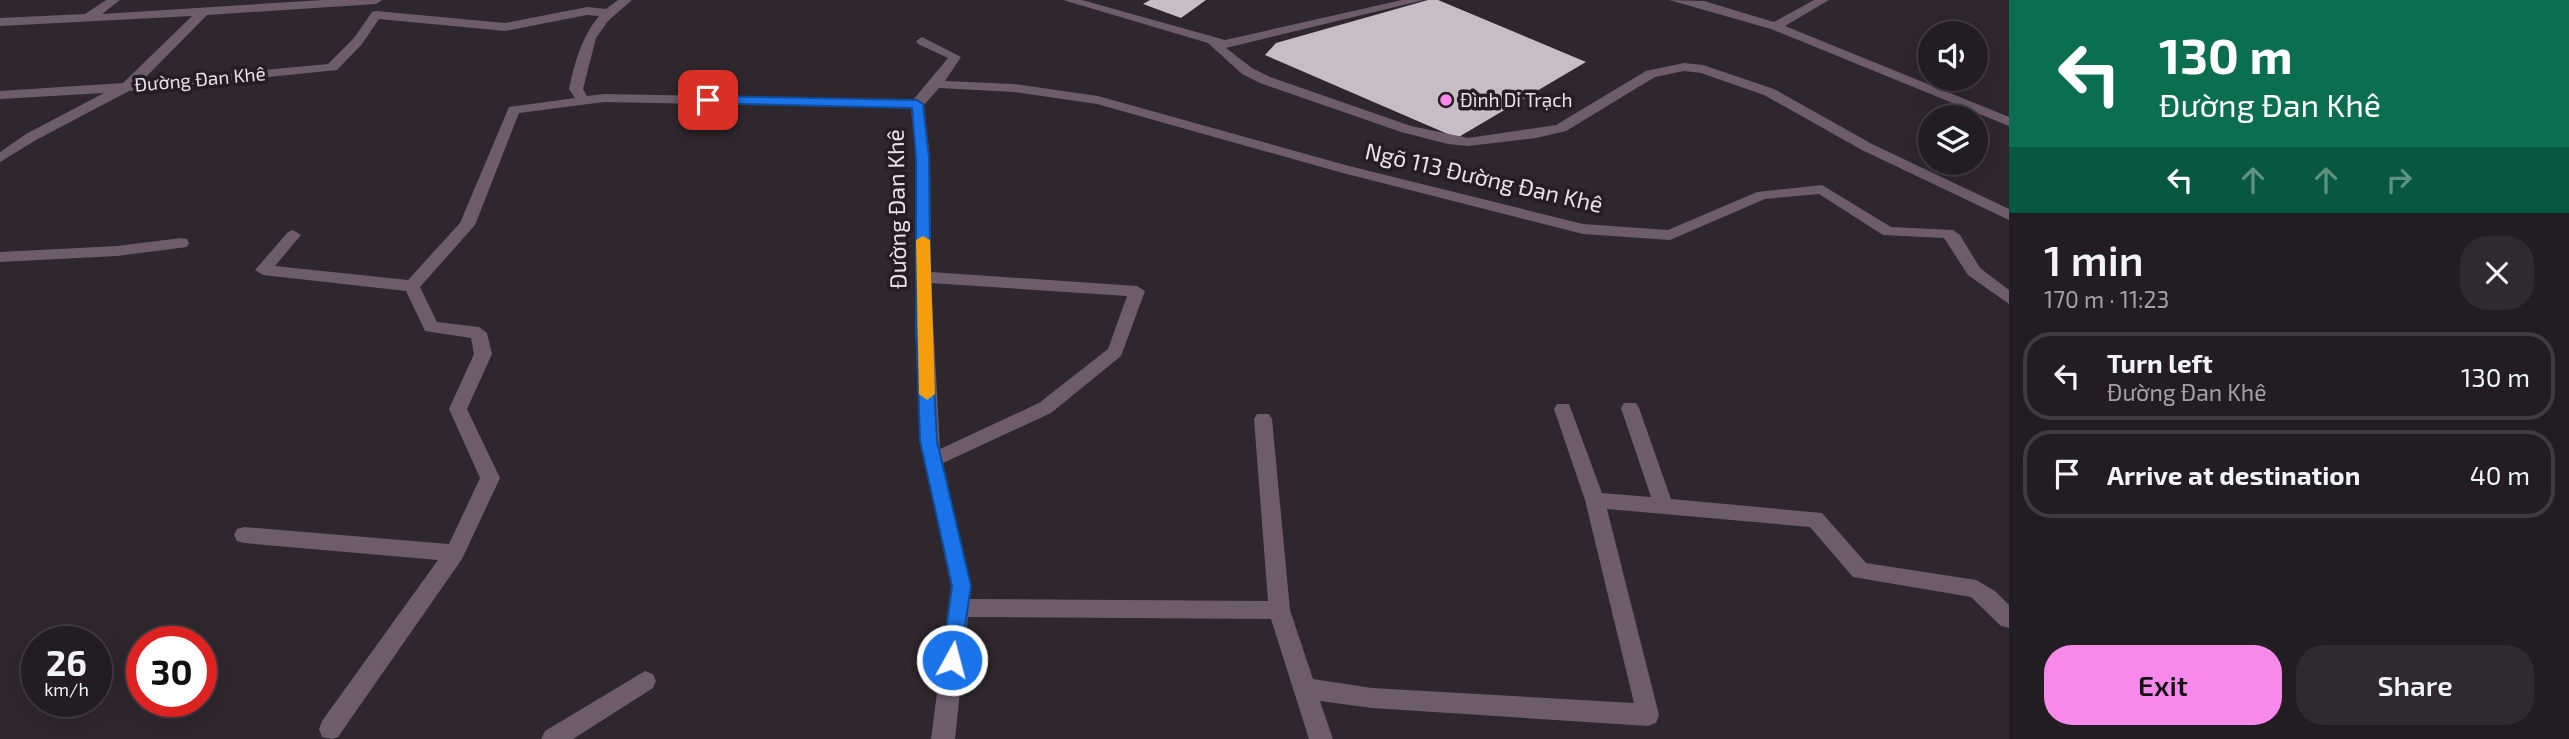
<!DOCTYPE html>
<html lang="en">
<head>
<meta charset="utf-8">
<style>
	:root { --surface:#221d22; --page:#2e2a2f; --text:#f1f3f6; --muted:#a2a2a5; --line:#3f3b40; --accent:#f888ea }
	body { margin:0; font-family:"Exo 2",sans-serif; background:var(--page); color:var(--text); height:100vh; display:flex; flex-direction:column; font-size:26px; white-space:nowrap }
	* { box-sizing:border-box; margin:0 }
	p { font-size:23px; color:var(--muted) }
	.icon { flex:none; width:38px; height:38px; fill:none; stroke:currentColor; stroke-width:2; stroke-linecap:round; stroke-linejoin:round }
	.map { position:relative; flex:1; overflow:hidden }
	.details { display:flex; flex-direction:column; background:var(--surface); width:560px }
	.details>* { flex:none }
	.banner { background:#0b6e4f; color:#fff; overflow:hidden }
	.fabs { position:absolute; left:1918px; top:21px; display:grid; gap:14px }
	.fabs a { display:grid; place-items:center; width:70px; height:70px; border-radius:50%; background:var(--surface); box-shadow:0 7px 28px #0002,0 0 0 2px var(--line); font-size:35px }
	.speed { position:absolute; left:21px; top:626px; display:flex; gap:14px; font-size:35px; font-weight:700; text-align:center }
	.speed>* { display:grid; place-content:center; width:91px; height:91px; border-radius:50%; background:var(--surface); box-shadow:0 7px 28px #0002,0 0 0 2px var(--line); line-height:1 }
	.speed small { font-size:18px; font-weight:400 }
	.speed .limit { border:10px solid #d22; background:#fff; color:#111 }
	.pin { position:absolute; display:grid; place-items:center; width:60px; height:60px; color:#fff; margin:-30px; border-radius:14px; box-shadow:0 4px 10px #0006 }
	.me { position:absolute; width:77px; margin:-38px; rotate:7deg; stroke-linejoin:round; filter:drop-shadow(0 0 5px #0008) }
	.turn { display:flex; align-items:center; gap:24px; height:147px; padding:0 35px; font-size:32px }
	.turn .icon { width:91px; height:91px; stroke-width:2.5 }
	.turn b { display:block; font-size:49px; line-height:60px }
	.lanes { display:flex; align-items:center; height:66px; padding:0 35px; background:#0003; justify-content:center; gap:35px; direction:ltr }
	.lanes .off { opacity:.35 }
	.round { display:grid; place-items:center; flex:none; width:74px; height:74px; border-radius:28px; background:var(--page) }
	.headline { display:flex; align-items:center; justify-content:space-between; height:119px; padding:0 35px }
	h1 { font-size:42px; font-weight:600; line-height:52px }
	.primary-button { display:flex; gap:14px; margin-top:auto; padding:14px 35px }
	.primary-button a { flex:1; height:80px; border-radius:28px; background:var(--accent); color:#111; font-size:28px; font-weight:600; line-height:80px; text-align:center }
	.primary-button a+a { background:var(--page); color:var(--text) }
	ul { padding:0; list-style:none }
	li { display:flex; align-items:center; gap:21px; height:88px; margin:0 14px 10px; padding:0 21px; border:4px solid var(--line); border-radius:28px }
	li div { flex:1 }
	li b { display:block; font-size:26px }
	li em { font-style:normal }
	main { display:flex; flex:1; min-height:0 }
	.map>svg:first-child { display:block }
	.building { fill:#c7bec5 }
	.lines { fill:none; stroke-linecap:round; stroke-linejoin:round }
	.minor { fill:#6d5d6a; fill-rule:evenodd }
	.route { fill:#1a73e8; stroke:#114b97; stroke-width:2 }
	.slow { fill:#f59e0b }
	.poi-dot { fill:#f888ea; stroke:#241d23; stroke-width:2.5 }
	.labels { text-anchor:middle; stroke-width:7; stroke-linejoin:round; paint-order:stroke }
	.far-street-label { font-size:19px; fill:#e7e2e6; stroke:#241d23 }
	.far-poi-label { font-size:19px; fill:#e7e2e6; stroke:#241d23; text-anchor:start }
	.street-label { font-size:23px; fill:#e7e2e6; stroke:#241d23 }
</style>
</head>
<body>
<main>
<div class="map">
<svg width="2009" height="739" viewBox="0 0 2009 739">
	<rect width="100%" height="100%" fill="#2e272d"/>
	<g class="building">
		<polygon points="1150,0 1206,0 1181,18 1143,4"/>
		<polygon points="1428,0 1438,0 1586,62 1457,138 1265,55 1276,43"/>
	</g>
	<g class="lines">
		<g class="minor">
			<path d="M 106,0 L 120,0 L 102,14 L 323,0 L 382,0 L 376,4 L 207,15 L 141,82 L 328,64 L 354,38 L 372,12 L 376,11 L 505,23 L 587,7 L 606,9 L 618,0 L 632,0 L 608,21 L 596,38 L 583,89 L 587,96 L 604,94 L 913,100 L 948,58 L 918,44 L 916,41 L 922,37 L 961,57 L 945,81 L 1014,84 L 1098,96 L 1349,166 L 1583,224 L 1668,230 L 1757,192 L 1822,185 L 1891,227 L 1953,230 L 1960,235 L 1980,268 L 2009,290 L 2009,304 L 1968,275 L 1944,238 L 1883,235 L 1819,194 L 1765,199 L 1670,240 L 1583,234 L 1339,172 L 1097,104 L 1014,92 L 939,88 L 924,105 L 930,158 L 931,272 L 1137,286 L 1145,291 L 1121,356 L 1051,413 L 943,463 L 971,586 L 970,599 L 1268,601 L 1254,419 L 1257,414 L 1269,414 L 1272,419 L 1290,610 L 1313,679 L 1372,688 L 1634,703 L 1585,500 L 1554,409 L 1557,404 L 1569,404 L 1602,493 L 1651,497 L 1621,408 L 1624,403 L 1636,403 L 1639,408 L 1671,499 L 1822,513 L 1866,563 L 1976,580 L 1995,591 L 2009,605 L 2009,628 L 2001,626 L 1971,597 L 1853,577 L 1810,527 L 1607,509 L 1659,715 L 1656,723 L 1648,726 L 1372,708 L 1320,701 L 1333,739 L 1309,739 L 1271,619 L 968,617 L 955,739 L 931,739 L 951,586 L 920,441 L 915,323 L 916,158 L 911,108 L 604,102 L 519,113 L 475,225 L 420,287 L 437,322 L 479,327 L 487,333 L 492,354 L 467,409 L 500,478 L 462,559 L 338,737 L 332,739 L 322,737 L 319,729 L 322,721 L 438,560 L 244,543 L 237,541 L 234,535 L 237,529 L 244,527 L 449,544 L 480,478 L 449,409 L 474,354 L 471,338 L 425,331 L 406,291 L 263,275 L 255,270 L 288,232 L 293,230 L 301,235 L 275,266 L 408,280 L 460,223 L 509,107 L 575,98 L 569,89 C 575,62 581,38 599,16 L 587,15 L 505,31 L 379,19 L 362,44 L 337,70 L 129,91 L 36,140 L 0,162 L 0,152 L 26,134 L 104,93 L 0,99 L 0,91 L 123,83 L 192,16 L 0,26 L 0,18 L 85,14 ZM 931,283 L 1127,296 L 1108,349 L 1039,403 L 940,449 Z"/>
			<polygon points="1063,0 1082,0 1225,40 1402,0 1424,0 1226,48 1252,68 1270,77 1411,126 1468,138 1556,125 1646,71 1684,63 1703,65 1774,89 1872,144 2009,209 2009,220 1862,150 1764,95 1701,73 1684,71 1655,77 1566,131 1536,138 1468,146 1448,144 1401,132 1260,83 1242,74 1208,43"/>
			<polygon points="1669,0 1704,1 1774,22 1814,0 1829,0 1785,26 2009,117 2009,126 1771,29"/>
			<polygon points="181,238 187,239 189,243 187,247 117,256 0,262 0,252 117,246"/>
			<polygon points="645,671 653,674 656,681 653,688 573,739 541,739 545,731"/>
		</g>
	</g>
	<polygon class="route" points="708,96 917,100 923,104 929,158 931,323 937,441 971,586 959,667 952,669 945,667 942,660 952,586 920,441 916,323 916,158 912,108 704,103 704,98"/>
	<polygon class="slow" points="923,236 930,240 935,394 927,400 919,394 916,240"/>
	<circle class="poi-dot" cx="1446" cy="100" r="7"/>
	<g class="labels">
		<g class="far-street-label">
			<text transform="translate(200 79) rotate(-5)" y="7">Đường Đan Khê</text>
		</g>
		<g class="far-poi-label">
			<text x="1460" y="107">Đình Di Trạch</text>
		</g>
		<g class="street-label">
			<text transform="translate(1484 178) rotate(13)" y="8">Ngõ 113 Đường Đan Khê</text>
			<text transform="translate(897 209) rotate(-91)" y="8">Đường Đan Khê</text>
		</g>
	</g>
</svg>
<div class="fabs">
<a><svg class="icon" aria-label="sound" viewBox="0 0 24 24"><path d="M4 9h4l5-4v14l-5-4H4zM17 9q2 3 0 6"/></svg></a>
<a><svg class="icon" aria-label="layers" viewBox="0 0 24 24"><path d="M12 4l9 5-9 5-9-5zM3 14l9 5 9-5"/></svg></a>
</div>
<div class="speed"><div>26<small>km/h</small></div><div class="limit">30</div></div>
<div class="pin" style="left:708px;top:100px;background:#d93025"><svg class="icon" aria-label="arrive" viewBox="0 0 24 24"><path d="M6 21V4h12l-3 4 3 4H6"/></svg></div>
<svg class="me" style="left:952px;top:660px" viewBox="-20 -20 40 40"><circle r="17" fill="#1a73e8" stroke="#fff" stroke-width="3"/><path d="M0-11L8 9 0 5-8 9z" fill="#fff"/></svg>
</div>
<section class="details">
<div class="banner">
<div class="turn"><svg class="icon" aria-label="left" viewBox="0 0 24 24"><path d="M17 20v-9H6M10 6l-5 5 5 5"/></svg><div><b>130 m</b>Đường Đan Khê</div></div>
<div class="lanes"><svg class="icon" aria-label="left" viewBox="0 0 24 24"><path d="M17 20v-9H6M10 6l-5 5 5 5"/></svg><svg class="icon off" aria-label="ahead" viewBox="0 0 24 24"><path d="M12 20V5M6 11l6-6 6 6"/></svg><svg class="icon off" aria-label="ahead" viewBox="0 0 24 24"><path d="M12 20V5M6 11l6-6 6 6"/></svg><svg class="icon off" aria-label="right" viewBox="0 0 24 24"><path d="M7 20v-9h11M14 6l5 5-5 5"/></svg></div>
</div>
<div class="headline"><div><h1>1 min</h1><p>170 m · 11:23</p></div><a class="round"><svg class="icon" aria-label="close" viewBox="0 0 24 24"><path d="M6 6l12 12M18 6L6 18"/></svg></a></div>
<ul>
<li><svg class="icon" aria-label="left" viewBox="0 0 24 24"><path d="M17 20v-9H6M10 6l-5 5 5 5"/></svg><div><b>Turn left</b><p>Đường Đan Khê</p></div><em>130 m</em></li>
<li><svg class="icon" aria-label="arrive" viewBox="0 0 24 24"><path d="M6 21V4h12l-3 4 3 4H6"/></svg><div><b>Arrive at destination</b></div><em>40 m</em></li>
</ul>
<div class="primary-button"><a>Exit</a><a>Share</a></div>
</section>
</main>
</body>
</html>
